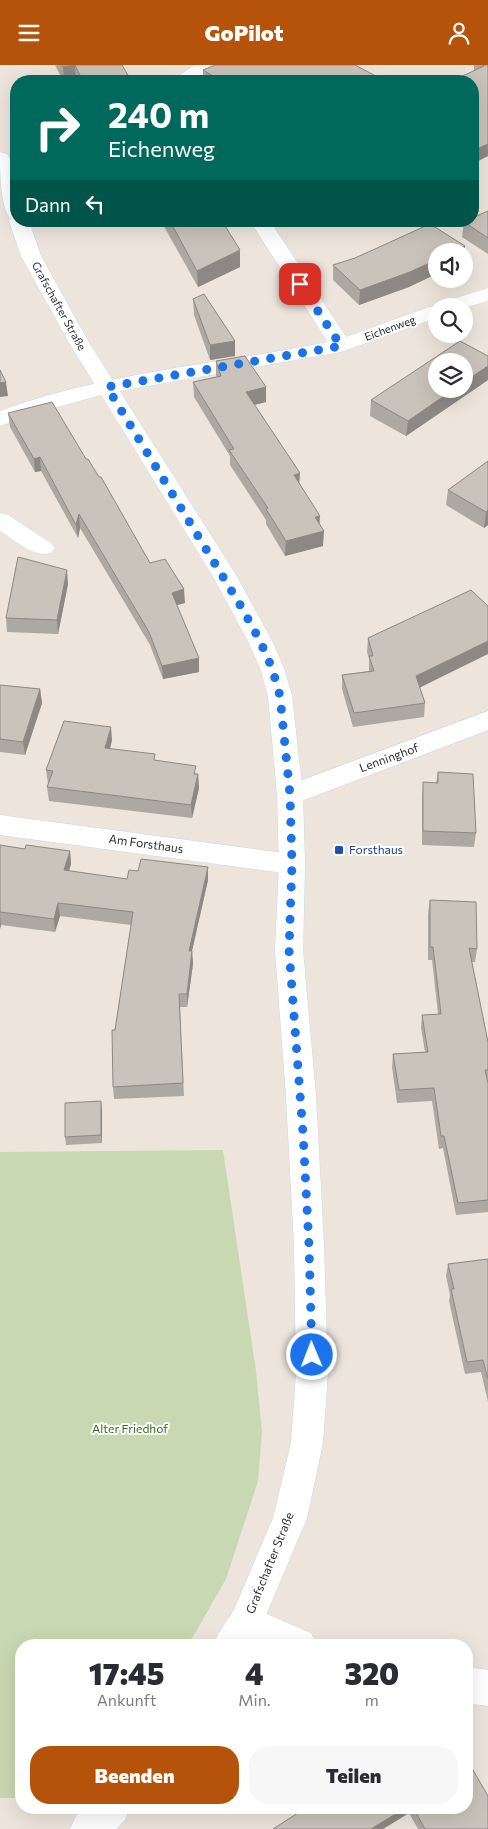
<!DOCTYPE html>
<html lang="de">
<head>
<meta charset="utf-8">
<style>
	:root { --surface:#fff; --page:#f7f7f7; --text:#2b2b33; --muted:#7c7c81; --accent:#b45309 }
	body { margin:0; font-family:Commissioner,sans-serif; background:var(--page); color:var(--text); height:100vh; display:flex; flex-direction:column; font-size:19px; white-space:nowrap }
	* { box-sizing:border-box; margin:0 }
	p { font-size:16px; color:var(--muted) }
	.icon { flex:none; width:28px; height:28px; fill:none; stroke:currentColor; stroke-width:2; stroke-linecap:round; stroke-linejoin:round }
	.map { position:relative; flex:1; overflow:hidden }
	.sheet { position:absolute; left:15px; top:1574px; width:458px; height:175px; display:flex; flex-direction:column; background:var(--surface); border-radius:20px; box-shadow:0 5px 20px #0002 }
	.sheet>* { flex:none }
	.guide { position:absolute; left:10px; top:10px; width:469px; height:152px; border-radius:20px; box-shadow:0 5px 20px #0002; background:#00695c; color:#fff; overflow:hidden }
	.tools { position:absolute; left:428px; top:178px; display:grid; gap:10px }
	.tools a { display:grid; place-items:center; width:45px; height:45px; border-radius:50%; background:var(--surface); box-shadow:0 5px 20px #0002; font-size:25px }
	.pin { position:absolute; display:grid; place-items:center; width:42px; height:42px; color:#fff; margin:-21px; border-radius:10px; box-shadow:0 2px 8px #0006 }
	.me { position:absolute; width:55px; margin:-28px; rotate:359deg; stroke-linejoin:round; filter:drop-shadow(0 0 4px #0008) }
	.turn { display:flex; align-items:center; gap:18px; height:105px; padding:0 15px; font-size:22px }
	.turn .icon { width:65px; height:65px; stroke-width:2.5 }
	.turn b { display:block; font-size:35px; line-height:42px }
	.then { display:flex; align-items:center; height:48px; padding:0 15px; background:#0003; gap:10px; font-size:19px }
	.eta { display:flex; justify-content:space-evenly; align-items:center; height:85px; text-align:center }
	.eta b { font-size:30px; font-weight:800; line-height:35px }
	.cta { display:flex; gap:10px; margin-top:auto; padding:10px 15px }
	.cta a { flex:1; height:58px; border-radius:20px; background:var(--accent); color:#fff; font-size:20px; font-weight:800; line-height:58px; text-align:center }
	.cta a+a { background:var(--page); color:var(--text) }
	header { display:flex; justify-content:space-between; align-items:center; height:65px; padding:0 15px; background:var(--accent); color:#fff; font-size:22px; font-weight:800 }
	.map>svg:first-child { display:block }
	.cemetery { fill:#c8d8b2 }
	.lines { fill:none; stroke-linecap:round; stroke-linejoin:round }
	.minor-casing { stroke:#d1d6e4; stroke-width:1 }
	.tertiary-casing { stroke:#d1d6e4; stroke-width:1 }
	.minor { fill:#fff; fill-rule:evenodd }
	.tertiary { fill:#fff; fill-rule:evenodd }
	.wall { fill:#ada8a1 }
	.shaded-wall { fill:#8d8883 }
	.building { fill:#c9c3bb; stroke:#8d8883 }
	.route { stroke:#1a73e8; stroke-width:9; stroke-dasharray:0 16.2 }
	.transit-dot { fill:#1a4fb4; stroke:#fff; stroke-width:2 }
	.labels { text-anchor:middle; stroke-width:4; stroke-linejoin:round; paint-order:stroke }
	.far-street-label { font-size:11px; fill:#2b2b2b; stroke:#fff }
	.street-label { font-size:12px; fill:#2b2b2b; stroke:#fff }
	.transit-label { font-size:12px; fill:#164399; stroke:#fff; text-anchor:start }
	.park-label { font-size:12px; fill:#2f6c16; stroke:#fff }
</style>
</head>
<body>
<header><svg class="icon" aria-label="menu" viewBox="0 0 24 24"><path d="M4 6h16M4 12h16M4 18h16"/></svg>GoPilot<svg class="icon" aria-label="person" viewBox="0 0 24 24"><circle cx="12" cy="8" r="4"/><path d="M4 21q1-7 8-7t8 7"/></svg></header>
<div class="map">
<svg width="488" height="1764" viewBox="0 0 488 1764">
	<rect width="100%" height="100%" fill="#ede5dc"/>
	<polygon class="cemetery" points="223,1085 256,1306 262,1367 258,1416 226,1514 194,1570 186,1580 21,1580 21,1729 14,1733 0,1733 0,1087"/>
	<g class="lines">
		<defs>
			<g id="minor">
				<polygon points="195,0 216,0 194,16 176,16 181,9"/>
				<path d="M 250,156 L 270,156 L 346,272 L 429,242 L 440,241 L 443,237 L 488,223 L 488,236 L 464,243 L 464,241 L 436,241 L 436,253 L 341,287 L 108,328 L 40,347 L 0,361 L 0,346 C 105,307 219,299 328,277 Z"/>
				<path d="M 0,448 L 8,450 L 51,478 L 55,483 L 51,488 C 33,493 15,475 0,466 Z"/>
				<polygon points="488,646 488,665 299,737 290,740 281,737 277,730 281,723"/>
				<polygon points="0,750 292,789 301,792 305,799 301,806 292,809 0,770"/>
				<polygon points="246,1540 311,1568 317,1580 258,1580 234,1569 229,1557 234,1545"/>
				<polygon points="466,1602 488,1605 488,1641 466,1638"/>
			</g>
			<g id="tertiary">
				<path d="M 0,87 L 7,89 C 20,108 16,135 16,156 L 29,156 L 41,191 L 88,276 L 236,510 L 272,576 L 284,603 L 292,631 L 303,730 L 305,799 L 303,885 L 316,1031 L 324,1180 L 328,1308 L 323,1378 L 307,1453 L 258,1569 L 251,1580 L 213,1580 L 219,1568 L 234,1545 L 273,1453 L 291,1378 L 296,1308 L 294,1180 L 286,1031 L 275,885 L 279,799 L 277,730 L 268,631 L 260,603 L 248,576 L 212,510 L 68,276 L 21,191 L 9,156 L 11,154 C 0,143 0,104 0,87 Z"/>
				<polygon points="85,1742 130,1742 125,1755 116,1764 70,1764 76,1751"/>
			</g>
		</defs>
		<use href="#minor" class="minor-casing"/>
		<use href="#tertiary" class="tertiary-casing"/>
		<use href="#minor" class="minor"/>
		<use href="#tertiary" class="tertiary"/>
	</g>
	<g class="wall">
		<polygon points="55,0 122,0 129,16 63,16"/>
		<polygon points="474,0 488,0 488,91 472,99"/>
		<polygon points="203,5 385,16 203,16"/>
		<polygon points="488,146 488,189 462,172 464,157"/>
		<polygon points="161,156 222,156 240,185 240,202 198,222"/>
		<polygon points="465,181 464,192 464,186 436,186 436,209 409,222 359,240 333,215 333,200"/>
		<polygon points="193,234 235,276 235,291 210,295 194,250"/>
		<polygon points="488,291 488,315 406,371 370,351 371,335"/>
		<polygon points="216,296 266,322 266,337 254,340 299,419 320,459 323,481 285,491 266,459 266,455 230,400 230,391 194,332 193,317 216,312"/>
		<polygon points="8,348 86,394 150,498 185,538 177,540 199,607 163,614 150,580 80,463 78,473 41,406 35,407 10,362"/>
		<polygon points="488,396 488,460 484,463 446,440 448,425"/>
		<polygon points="68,519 58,569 7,567 6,553"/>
		<polygon points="368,573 420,622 425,638 424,652 353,662 342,624 342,610 369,606 369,594 367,587"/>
		<polygon points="0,620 40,624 42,638 25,690 0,687"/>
		<polygon points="112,675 110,684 156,695 198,709 199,723 192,753 49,736 47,722 49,719 48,719 46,705"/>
		<polygon points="438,707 476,768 474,782 422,780 422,732 423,717 436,718"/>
		<polygon points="0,780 25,784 70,786 71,799 69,806 127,814 138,806 208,802 208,815 192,886 193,899 187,942 180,942 184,1031 114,1034 113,1022 115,965 131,860 60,851 55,867 1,860 0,864"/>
		<polygon points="430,835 477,884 475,897 472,897 488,977 488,1147 456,1150 443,1083 439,1084 432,1036 397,1038 392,1002 393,989 425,987 421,963 422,950 438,949 432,895 428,895 428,849"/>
		<polygon points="102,1044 102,1078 66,1080 65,1072"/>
		<polygon points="488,1194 488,1337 481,1307 465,1309 449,1236 450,1230 446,1211 448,1199"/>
		<polygon points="294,1742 466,1742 488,1764 418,1764 409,1748 383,1764 273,1764 297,1749"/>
	</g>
	<g class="shaded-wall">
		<polygon points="75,0 76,16 64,16 63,2"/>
		<polygon points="488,79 488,91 472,99 472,86"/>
		<polygon points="465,181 464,192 464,186 454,186"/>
		<polygon points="240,185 240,202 198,222 197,206"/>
		<polygon points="436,195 436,209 409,222 359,240 360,225"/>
		<polygon points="235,276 235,291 210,295 210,280"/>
		<polygon points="488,301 488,315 406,371 408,356 454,324 464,324 464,317"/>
		<polygon points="6,317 8,331 0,332 0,318"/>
		<polygon points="266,322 266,337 246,342 246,327"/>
		<polygon points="40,392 41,406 35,407 34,394"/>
		<polygon points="300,408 299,423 294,410"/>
		<polygon points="488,445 488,460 484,463 486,447"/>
		<polygon points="79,449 80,463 78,473 76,460"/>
		<polygon points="320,451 319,466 315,452"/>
		<polygon points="324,466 323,481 285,491 286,476"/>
		<polygon points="67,505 68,519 58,569 57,555"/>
		<polygon points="184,524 185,538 173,541 172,528"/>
		<polygon points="488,576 488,589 415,625 416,611"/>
		<polygon points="199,593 199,607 163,614 162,601"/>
		<polygon points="40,624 42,638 25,690 23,677"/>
		<polygon points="111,662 112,675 106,697 105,683"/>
		<polygon points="198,709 199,723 192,753 191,740"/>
		<polygon points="70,786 71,799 65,818 64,805"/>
		<polygon points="208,802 208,815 189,899 189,886"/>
		<polygon points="58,838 60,851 55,867 54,854"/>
		<polygon points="0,850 1,860 0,864"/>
		<polygon points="192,886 193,899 187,942 187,929"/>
		<polygon points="101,1036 102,1044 102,1078 101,1070"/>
		<polygon points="407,1742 411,1742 409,1748 383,1764 371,1764"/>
	</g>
	<g class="building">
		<polygon points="62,0 122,0 128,10 126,10 129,16 83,16 75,0 63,2"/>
		<polygon points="215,0 355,0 385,16 221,16 203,5"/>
		<polygon points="483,0 488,0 488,79 472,86 472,16 452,16 484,1"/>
		<polygon points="488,146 488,173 464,157 466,156 472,156 472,153"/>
		<polygon points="170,156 222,156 240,185 197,206"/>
		<polygon points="430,159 465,181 454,186 436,186 436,195 410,207 360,225 333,200 355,193"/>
		<polygon points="204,229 235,276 210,280 193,234"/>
		<polygon points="460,276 488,291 488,301 464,317 464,296 436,296 436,324 454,324 408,356 371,335"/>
		<polygon points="245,291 266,322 246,327 300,408 294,410 320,451 315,452 324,466 286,476 266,444 268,443 229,385 234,384 193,317 221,311 216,296"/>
		<polygon points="0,305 6,317 0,318"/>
		<polygon points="52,337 86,394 88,394 99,412 101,412 150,498 165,494 184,524 172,528 199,593 162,601 149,567 79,449 76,460 40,392 34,394 8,348"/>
		<polygon points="488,396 488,445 486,447 448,425"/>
		<polygon points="18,492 67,505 57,555 6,553"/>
		<polygon points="471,525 488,541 488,576 416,611 425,638 354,648 342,610 374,606 369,591 373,591 368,573"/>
		<polygon points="0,620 40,624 23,677 0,674"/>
		<polygon points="64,656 111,662 105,683 155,689 154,695 196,701 194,709 198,709 191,740 47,722 53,706 46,705"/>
		<polygon points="438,707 473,709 476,768 423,766 423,717 438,718"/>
		<polygon points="0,780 25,784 26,780 70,786 64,805 127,814 129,805 138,806 141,794 208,802 189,886 192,886 187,929 179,929 183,1018 113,1022 112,965 115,965 133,847 58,838 54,854 0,847"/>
		<polygon points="430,835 476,837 477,884 469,883 488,977 488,1005 485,1005 488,1018 488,1135 458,1138 444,1071 441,1071 434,1023 399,1025 393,989 428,987 422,950 441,949 433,882 430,882"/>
		<polygon points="101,1036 101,1070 65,1072 65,1038"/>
		<polygon points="488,1194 488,1314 483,1295 467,1297 451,1224 454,1224 448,1199"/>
		<polygon points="466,1693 488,1731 488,1764 425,1764 413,1742 466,1742"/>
		<polygon points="299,1742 407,1742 371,1764 273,1764 301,1746"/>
	</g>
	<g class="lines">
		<polyline class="route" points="300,219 341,281 107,322 242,543 260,576 272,603 280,631 290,730 292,799 289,885 303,1068 309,1180 312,1290"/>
	</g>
	<rect class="transit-dot" x="334" y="780" width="10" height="10" rx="2.5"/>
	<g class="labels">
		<g class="far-street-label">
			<text transform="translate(59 241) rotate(61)" y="4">Grafschafter Straße</text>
			<text transform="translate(390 263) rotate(-20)" y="4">Eichenweg</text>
		</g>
		<g class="street-label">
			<text transform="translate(389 693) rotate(-20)" y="4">Lenninghof</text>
			<text transform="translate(146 779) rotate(8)" y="4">Am Forsthaus</text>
			<text transform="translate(270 1498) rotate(-68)" y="4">Grafschafter Straße</text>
		</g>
		<g class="transit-label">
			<text x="349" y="789">Forsthaus</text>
		</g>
		<g class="park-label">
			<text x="130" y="1368">Alter Friedhof</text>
		</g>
	</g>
</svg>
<div class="tools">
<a><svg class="icon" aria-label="sound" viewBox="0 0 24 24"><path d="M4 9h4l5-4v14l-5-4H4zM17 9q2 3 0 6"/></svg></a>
<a><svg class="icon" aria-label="search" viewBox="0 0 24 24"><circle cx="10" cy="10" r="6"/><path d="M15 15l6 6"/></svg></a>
<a><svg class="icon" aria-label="layers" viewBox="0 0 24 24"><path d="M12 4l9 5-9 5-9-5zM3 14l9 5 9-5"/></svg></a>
</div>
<div class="pin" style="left:300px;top:219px;background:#d93025"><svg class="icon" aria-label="arrive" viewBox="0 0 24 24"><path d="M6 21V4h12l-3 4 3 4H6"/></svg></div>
<svg class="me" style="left:312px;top:1290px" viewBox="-20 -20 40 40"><circle r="17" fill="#1a73e8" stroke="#fff" stroke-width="3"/><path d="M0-11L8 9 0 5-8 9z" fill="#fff"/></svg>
<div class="guide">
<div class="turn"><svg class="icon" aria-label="right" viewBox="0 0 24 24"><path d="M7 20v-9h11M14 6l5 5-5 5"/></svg><div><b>240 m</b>Eichenweg</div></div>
<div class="then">Dann<svg class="icon" aria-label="left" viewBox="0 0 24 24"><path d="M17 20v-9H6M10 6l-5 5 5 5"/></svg></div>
</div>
<section class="sheet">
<div class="eta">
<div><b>17:45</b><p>Ankunft</p></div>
<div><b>4</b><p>Min.</p></div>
<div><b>320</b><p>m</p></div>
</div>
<div class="cta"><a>Beenden</a><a>Teilen</a></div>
</section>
</div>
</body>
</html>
